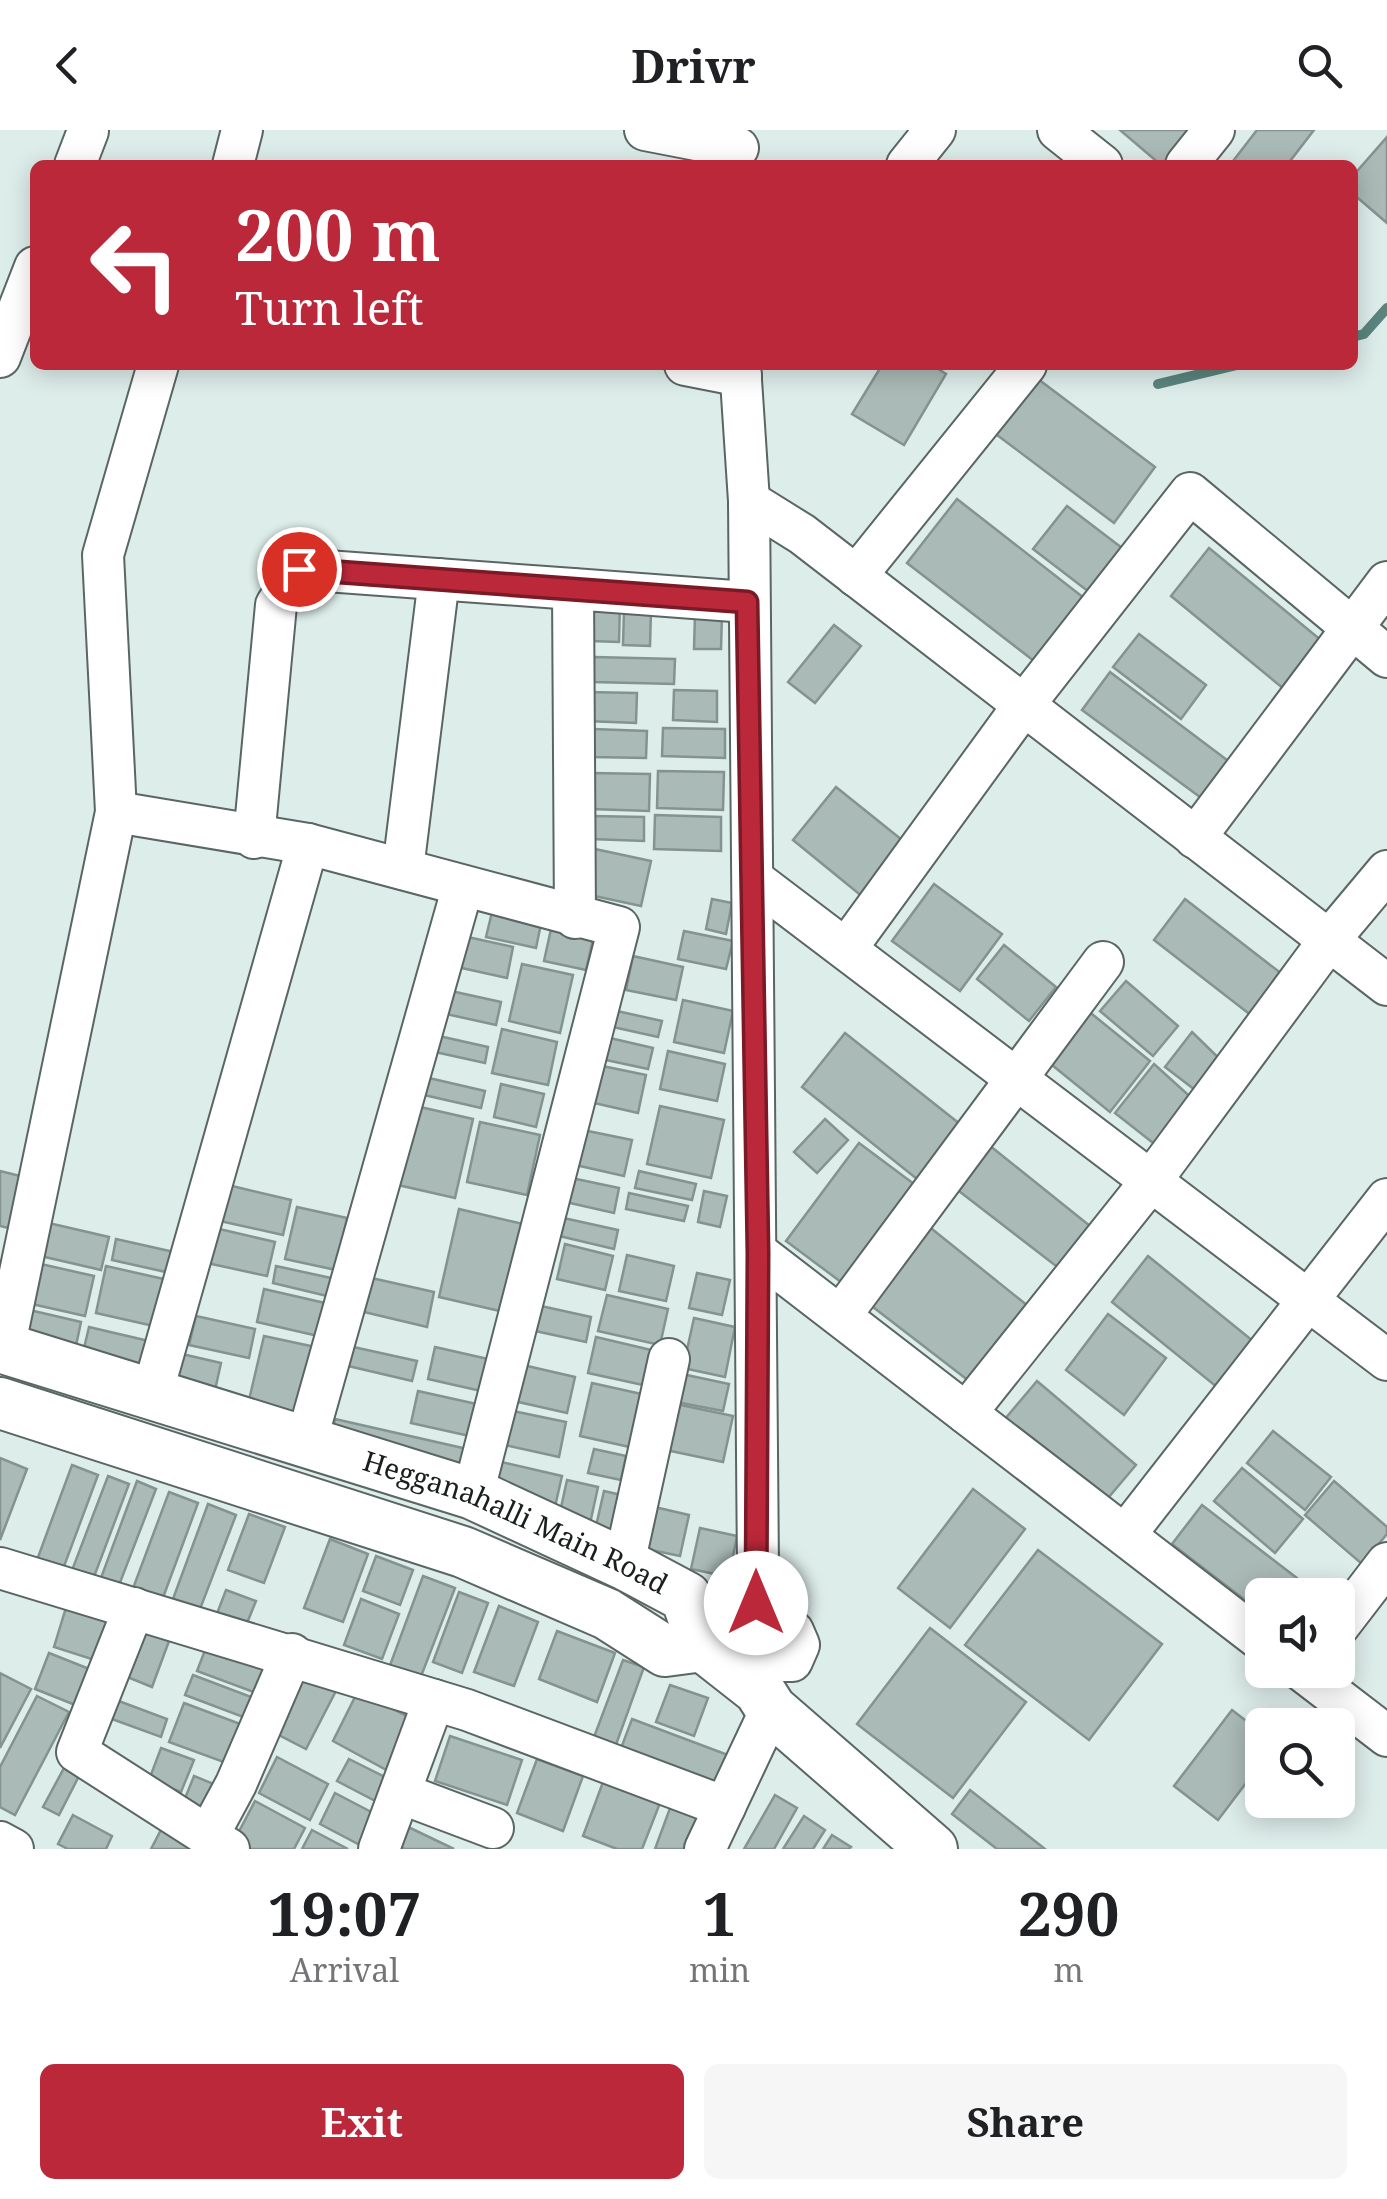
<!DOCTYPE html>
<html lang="en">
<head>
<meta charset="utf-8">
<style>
	:root { --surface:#fff; --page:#f6f6f6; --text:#202124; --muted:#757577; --accent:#ba283a }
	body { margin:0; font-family:"Noto Serif",serif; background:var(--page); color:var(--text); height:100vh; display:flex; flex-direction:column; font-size:38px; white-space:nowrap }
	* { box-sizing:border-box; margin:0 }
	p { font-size:32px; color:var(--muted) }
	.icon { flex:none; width:55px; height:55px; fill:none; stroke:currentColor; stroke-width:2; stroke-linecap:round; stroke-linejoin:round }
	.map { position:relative; height:1719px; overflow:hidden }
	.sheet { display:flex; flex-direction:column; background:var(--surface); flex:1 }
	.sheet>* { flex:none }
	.hud { position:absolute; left:30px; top:30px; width:1328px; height:210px; border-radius:15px; box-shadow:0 5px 25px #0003; background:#ba283a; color:#fff; overflow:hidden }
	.fabs { position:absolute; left:1245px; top:1448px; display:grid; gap:20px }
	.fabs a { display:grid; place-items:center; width:110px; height:110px; border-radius:15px; background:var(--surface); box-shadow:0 5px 25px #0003; font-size:50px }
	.pin { position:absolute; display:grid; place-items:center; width:85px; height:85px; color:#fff; margin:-42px; border:5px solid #fff; border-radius:50%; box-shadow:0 2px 10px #0007 }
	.me { position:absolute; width:110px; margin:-55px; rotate:0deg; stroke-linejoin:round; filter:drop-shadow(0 0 8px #0008) }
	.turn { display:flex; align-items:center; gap:35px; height:210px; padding:0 40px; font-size:45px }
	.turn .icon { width:130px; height:130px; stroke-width:2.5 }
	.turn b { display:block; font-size:70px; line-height:85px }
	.eta { display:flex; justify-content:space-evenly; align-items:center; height:170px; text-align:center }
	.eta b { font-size:60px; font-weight:700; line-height:70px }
	.action { display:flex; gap:20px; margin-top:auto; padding:20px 40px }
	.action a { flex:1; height:115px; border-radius:15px; background:var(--accent); color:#fff; font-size:40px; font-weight:700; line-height:115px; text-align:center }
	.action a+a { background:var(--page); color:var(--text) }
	header { display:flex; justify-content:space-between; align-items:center; height:130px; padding:0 40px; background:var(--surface); font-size:45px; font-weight:700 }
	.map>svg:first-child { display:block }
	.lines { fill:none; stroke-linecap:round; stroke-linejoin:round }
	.stream { stroke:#5b847e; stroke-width:10 }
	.building { fill:#aabab7; stroke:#849390; stroke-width:2.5 }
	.minor-casing { stroke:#596664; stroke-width:44 }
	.major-casing { stroke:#596664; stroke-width:54 }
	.minor { stroke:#fff; stroke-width:40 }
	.major { stroke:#fff; stroke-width:50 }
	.route-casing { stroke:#791a26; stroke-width:25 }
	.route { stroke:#ba283a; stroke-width:18 }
	.labels { text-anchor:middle; stroke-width:8; stroke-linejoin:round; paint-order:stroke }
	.street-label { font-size:28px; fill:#191f1e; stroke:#eafbf7 }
</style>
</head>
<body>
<header><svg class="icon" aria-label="back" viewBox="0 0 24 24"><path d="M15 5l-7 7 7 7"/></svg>Drivr<svg class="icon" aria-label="search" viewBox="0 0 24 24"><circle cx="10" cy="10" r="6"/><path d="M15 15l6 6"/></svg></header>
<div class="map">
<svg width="1387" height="1719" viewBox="0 0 1387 1719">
	<rect width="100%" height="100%" fill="#ddedea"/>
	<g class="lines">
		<g class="stream">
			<polyline points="1352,207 1364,204 1387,178"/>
			<polyline points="1158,254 1237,235"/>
		</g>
	</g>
	<g class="building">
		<polygon points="1120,0 1205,0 1175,35 1161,35"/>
		<polygon points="1257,0 1314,0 1287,35 1230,35"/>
		<polygon points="1387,7 1387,93 1352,63 1352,47"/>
		<polygon points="882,235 932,235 946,244 904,315 852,284"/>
		<polygon points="1034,246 1155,337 1114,393 993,302"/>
		<polygon points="957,369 1084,468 1034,531 907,433"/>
		<polygon points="1067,376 1126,421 1093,465 1033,419"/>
		<polygon points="1209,418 1328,516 1290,564 1171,466"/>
		<polygon points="591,472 620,473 619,512 590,511"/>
		<polygon points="624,480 651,481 650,516 623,515"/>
		<polygon points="695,484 722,484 721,519 694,519"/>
		<polygon points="834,495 861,516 815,573 788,552"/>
		<polygon points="1139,504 1206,555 1181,589 1113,537"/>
		<polygon points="594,527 675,529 674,554 593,552"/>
		<polygon points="1110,542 1235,636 1208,673 1082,580"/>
		<polygon points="674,560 717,561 717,592 673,590"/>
		<polygon points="587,562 637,563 636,593 586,591"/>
		<polygon points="663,598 725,599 725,628 662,626"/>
		<polygon points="593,599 647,601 646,628 592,627"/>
		<polygon points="658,641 724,642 723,680 657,678"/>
		<polygon points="591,643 650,644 649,681 590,679"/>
		<polygon points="836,657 912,718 869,772 793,710"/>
		<polygon points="655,685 721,687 721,721 654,719"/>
		<polygon points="592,686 644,687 644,711 591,709"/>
		<polygon points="595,719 651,731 641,776 585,764"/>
		<polygon points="934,754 1002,804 960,861 892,811"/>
		<polygon points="712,769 732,773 726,804 706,799"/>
		<polygon points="1185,769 1291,851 1261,893 1154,810"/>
		<polygon points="493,778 542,789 536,818 486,807"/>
		<polygon points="551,799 593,809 586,840 544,831"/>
		<polygon points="684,801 733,811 726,839 678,829"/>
		<polygon points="454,804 513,817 507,848 448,835"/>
		<polygon points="1004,815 1056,857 1029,891 977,849"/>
		<polygon points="633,826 683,837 676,870 626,860"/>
		<polygon points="522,834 573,845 560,903 509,891"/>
		<polygon points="1126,851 1178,896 1153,926 1100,881"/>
		<polygon points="442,859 501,872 496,895 437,882"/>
		<polygon points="683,870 733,881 724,923 674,912"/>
		<polygon points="608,879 662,891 658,907 604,895"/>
		<polygon points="1087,880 1150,931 1110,982 1047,931"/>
		<polygon points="502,899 557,912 548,955 492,943"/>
		<polygon points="1192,902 1229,938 1203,966 1165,937"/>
		<polygon points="845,903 965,998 922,1053 802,957"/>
		<polygon points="430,904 488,917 485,933 426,920"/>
		<polygon points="597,905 653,918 648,939 592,927"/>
		<polygon points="668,921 725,934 717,971 660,959"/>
		<polygon points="588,933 646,945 638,983 581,970"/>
		<polygon points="1154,934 1196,972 1162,1020 1115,983"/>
		<polygon points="416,945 485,961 481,978 411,962"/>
		<polygon points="501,954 544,964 536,997 494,987"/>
		<polygon points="407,974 473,989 455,1068 389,1053"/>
		<polygon points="660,976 724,990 711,1048 647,1034"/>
		<polygon points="825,989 848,1010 817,1043 794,1022"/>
		<polygon points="480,992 540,1005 527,1065 467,1052"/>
		<polygon points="578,999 632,1010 624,1046 571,1034"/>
		<polygon points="859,1013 918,1057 845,1155 786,1111"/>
		<polygon points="989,1015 1090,1096 1060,1139 955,1058"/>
		<polygon points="0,1041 28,1048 17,1100 0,1096"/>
		<polygon points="639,1041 696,1054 692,1070 635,1058"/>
		<polygon points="562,1046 619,1058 614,1083 557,1070"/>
		<polygon points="228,1055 291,1070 283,1105 220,1091"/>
		<polygon points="704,1061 727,1066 720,1097 698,1092"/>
		<polygon points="629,1063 688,1076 684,1091 626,1079"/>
		<polygon points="297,1077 347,1088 336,1140 285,1129"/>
		<polygon points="459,1079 523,1094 504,1182 439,1167"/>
		<polygon points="559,1087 618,1100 614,1119 555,1105"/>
		<polygon points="40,1091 109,1107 101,1140 32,1124"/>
		<polygon points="927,1095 1028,1176 969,1251 869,1174"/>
		<polygon points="215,1098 275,1112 267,1146 207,1133"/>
		<polygon points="116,1109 174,1122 170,1143 112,1130"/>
		<polygon points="565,1114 613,1126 605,1160 557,1149"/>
		<polygon points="627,1125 674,1136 666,1171 619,1161"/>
		<polygon points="1148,1126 1264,1220 1228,1266 1112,1172"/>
		<polygon points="32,1132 94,1146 85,1186 23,1172"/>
		<polygon points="106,1136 168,1150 158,1197 96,1183"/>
		<polygon points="276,1136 331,1148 327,1166 273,1153"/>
		<polygon points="697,1143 730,1150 722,1185 689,1178"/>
		<polygon points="367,1147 434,1162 427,1197 360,1181"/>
		<polygon points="264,1159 325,1173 318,1206 257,1192"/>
		<polygon points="607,1165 668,1179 660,1215 598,1201"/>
		<polygon points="532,1174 591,1187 586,1212 526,1199"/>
		<polygon points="21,1178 81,1192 73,1230 12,1216"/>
		<polygon points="1108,1184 1166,1228 1124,1285 1066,1240"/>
		<polygon points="196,1186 255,1199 249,1228 189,1215"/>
		<polygon points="694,1188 735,1197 725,1247 683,1238"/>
		<polygon points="89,1197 153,1212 145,1246 81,1231"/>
		<polygon points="264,1206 320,1218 301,1300 245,1287"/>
		<polygon points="596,1207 651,1220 643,1255 588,1243"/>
		<polygon points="349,1216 417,1231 412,1251 344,1235"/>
		<polygon points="435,1217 488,1229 481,1261 428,1249"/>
		<polygon points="182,1224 221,1233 212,1274 173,1265"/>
		<polygon points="523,1235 575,1247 567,1283 514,1271"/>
		<polygon points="682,1244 729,1254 723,1281 676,1272"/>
		<polygon points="1037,1251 1136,1335 1103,1374 1004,1290"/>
		<polygon points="592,1253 646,1265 634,1318 580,1306"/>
		<polygon points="418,1261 481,1275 474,1307 411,1293"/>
		<polygon points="676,1274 733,1286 723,1332 666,1320"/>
		<polygon points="513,1281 566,1292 559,1327 505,1315"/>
		<polygon points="335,1289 476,1321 469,1351 329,1319"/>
		<polygon points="1273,1301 1331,1347 1305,1380 1247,1333"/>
		<polygon points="594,1319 626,1326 621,1350 588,1343"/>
		<polygon points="0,1328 27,1339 0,1410"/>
		<polygon points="493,1330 562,1346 554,1381 485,1366"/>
		<polygon points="72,1335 98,1345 63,1439 37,1430"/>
		<polygon points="1242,1338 1303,1389 1275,1423 1214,1371"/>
		<polygon points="108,1346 129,1354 92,1452 71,1443"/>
		<polygon points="567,1350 598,1357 588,1403 557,1396"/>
		<polygon points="137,1351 156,1359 116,1463 98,1456"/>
		<polygon points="1334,1351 1387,1397 1387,1404 1362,1434 1305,1385"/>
		<polygon points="973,1359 1025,1399 950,1498 898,1458"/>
		<polygon points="604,1361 630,1367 620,1411 594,1405"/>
		<polygon points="169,1362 198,1373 161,1473 132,1461"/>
		<polygon points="208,1374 236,1385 197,1487 170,1477"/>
		<polygon points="646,1375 689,1385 680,1426 637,1417"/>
		<polygon points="1202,1375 1319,1465 1262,1465 1262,1483 1172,1414"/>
		<polygon points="249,1384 285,1397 264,1453 228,1440"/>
		<polygon points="700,1398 737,1406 729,1447 691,1439"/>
		<polygon points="330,1409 368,1424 343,1492 304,1478"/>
		<polygon points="1038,1420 1162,1514 1089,1610 965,1515"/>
		<polygon points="376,1426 413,1440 400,1475 363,1461"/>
		<polygon points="423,1446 455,1458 420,1549 389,1538"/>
		<polygon points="226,1460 256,1471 245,1498 216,1486"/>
		<polygon points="459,1462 488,1473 462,1543 433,1532"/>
		<polygon points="361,1469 399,1484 382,1529 344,1515"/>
		<polygon points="68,1471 121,1488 107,1534 54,1517"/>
		<polygon points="499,1476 538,1492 514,1556 474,1542"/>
		<polygon points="140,1492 172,1503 152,1557 120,1544"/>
		<polygon points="930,1498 1026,1572 953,1668 857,1594"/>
		<polygon points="557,1501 615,1523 597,1572 539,1549"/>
		<polygon points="207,1515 277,1542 267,1567 197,1541"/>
		<polygon points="49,1523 102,1544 88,1580 35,1559"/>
		<polygon points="623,1530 644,1537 613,1623 591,1615"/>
		<polygon points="302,1536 339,1555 306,1619 269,1600"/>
		<polygon points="0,1543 31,1559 0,1618"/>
		<polygon points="193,1545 259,1570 251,1590 185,1565"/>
		<polygon points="670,1555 708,1568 694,1606 656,1592"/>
		<polygon points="358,1561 418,1592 392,1643 333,1611"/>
		<polygon points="37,1566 69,1582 15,1685 0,1677 0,1637"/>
		<polygon points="116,1570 167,1589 161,1607 109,1588"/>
		<polygon points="184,1573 243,1595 229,1634 169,1612"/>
		<polygon points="1232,1580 1262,1603 1262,1632 1218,1690 1174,1656"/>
		<polygon points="632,1589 728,1625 713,1665 617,1629"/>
		<polygon points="450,1606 522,1630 507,1675 435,1651"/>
		<polygon points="161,1618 194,1630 181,1662 149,1650"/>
		<polygon points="277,1627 328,1654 310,1690 259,1663"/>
		<polygon points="349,1629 397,1653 385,1676 337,1651"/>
		<polygon points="537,1629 583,1646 563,1701 517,1683"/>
		<polygon points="64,1638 79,1646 59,1685 43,1677"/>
		<polygon points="194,1646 216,1655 206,1679 184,1671"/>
		<polygon points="603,1652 660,1673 642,1719 617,1719 583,1706"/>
		<polygon points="970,1660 1045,1719 997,1719 952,1684"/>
		<polygon points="335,1663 375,1684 360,1715 320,1694"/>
		<polygon points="775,1665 797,1678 774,1719 744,1719"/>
		<polygon points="673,1670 706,1682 692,1719 655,1719"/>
		<polygon points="255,1671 305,1698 294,1719 245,1719 233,1713"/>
		<polygon points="73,1685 112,1706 106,1719 68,1719 58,1714"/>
		<polygon points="804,1686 825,1700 813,1719 783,1719"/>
		<polygon points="404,1695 454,1719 405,1719 395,1714"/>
		<polygon points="163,1696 199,1719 151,1719"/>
		<polygon points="312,1700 348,1719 302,1719"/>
		<polygon points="832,1705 851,1717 849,1719 823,1719"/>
	</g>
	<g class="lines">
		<defs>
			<g id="minor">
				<polyline points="645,0 738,18"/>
				<polyline points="1058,0 1102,35"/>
				<polyline points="75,35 88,1"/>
				<polyline points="233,35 242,0"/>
				<polyline points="907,35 935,0"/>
				<polyline points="1186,35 1214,0"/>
				<polyline points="0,227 35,137"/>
				<polyline points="685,235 741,246"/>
				<polyline points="740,235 749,371 759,1560"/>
				<polyline points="749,371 802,404 1387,855"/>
				<polyline points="856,446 1026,235"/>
				<polyline points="116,682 308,714 619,797 473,1364"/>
				<polyline points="254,708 276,475 299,439 573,459"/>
				<polyline points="1195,708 1387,452"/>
				<polyline points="403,739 439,449"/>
				<polyline points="753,749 1387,1230"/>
				<polyline points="575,788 573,459 747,472"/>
				<polyline points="846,819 1023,576 1190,363 1387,527"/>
				<polyline points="758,1123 1262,1511"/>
				<polyline points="841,1185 1103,832"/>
				<polyline points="4,1219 116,682 103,425 158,235"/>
				<polyline points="152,1264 308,714"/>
				<polyline points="966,1283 1151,1051 1330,809 1387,741"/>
				<polyline points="306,1312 463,756"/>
				<polyline points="1125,1405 1387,1069"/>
				<polyline points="624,1434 669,1229"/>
				<polyline points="0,1438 467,1580 725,1677"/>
				<polyline points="134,1478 77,1622 208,1706"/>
				<polyline points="1338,1497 1387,1433"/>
				<polyline points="756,1531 792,1531 799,1515 793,1501 757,1473"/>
				<polyline points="1301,1540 1387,1606"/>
				<polyline points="400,1663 493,1698"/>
				<polyline points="0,1712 13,1719"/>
				<polyline points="229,1719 208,1706 236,1654 292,1524"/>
				<polyline points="379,1719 434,1570"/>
				<polyline points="705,1719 771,1579"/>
			</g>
			<g id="major">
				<path id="s1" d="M 0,1217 L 473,1364 L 624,1434 L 686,1467 L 703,1516 L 759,1560 L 771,1579 L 932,1719"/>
				<polyline points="0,1273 463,1422 607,1484 665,1521 703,1516"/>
			</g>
		</defs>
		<use href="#minor" class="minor-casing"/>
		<use href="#major" class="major-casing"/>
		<use href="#minor" class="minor"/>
		<use href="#major" class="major"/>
	</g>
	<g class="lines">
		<defs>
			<polyline id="route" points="299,439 747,472 758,1123 756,1473"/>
		</defs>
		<use href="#route" class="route-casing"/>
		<use href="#route" class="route"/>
	</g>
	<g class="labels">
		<g class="street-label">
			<text dy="10" stroke="none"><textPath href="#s1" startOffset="545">Hegganahalli Main Road</textPath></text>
		</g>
	</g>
</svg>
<div class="fabs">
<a><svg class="icon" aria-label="sound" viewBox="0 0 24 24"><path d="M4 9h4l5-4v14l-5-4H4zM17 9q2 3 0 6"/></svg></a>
<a><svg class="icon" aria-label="search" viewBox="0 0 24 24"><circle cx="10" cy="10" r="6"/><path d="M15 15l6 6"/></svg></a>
</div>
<div class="pin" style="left:299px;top:439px;background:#d93025"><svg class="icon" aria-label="arrive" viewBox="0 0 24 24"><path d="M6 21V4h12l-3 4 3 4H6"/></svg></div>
<svg class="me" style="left:756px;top:1473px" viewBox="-20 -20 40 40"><circle r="19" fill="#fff"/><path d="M0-13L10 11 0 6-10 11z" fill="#ba283a"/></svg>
<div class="hud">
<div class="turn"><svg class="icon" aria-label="left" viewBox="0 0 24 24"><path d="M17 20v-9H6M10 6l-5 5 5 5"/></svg><div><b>200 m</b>Turn left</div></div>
</div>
</div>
<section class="sheet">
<div class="eta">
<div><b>19:07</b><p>Arrival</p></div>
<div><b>1</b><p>min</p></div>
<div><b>290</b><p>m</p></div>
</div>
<div class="action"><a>Exit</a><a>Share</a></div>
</section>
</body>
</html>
